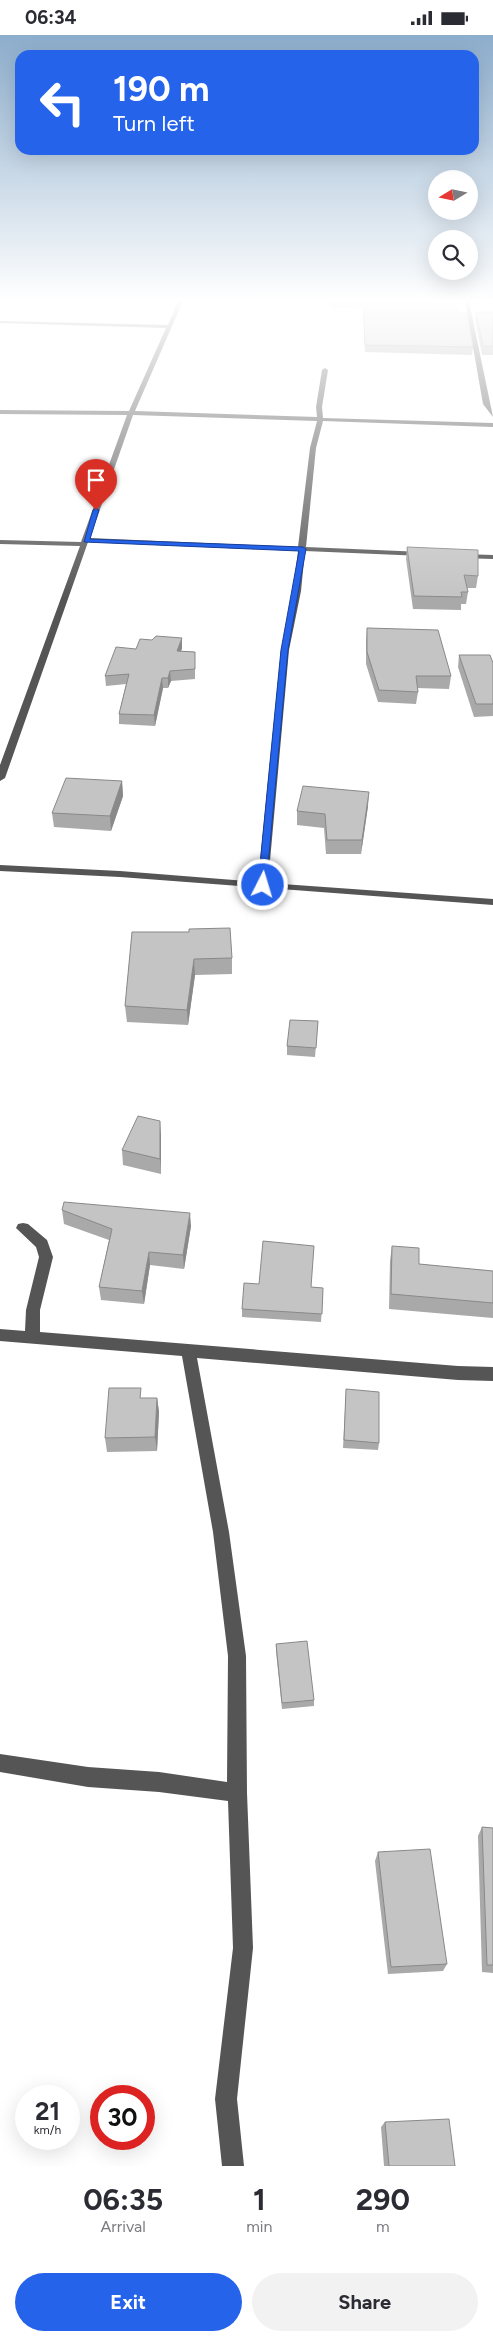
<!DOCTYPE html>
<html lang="en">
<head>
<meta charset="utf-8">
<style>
	:root { --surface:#fff; --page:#f2f2f3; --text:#2b2b33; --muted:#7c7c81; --accent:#2563eb }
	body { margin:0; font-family:Figtree,sans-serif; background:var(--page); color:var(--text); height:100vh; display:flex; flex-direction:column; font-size:19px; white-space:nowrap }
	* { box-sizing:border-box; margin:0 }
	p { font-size:16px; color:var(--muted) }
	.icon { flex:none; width:28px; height:28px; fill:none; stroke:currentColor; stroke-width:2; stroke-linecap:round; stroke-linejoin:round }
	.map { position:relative; height:2131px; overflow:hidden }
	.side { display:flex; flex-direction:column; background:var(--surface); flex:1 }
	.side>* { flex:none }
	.top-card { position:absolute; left:15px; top:15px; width:464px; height:105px; border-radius:15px; box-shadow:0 5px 20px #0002; background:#2563eb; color:#fff; overflow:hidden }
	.needle { width:32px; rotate:260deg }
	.tools { position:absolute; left:428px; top:135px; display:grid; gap:10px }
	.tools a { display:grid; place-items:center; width:50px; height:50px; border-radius:50%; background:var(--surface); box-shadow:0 5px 20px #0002; font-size:25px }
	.speed { position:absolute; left:15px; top:2050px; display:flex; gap:10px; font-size:25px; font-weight:700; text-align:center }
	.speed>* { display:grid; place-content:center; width:65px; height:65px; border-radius:50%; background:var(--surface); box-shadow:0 5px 20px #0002; line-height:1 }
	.speed small { font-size:12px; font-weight:400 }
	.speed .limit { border:8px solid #d22; background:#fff; color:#111 }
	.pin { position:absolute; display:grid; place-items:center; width:42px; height:42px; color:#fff; margin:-51px -21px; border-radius:50% 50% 50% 0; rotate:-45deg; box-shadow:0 0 5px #0007 }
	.pin .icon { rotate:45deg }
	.me { position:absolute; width:55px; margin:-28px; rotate:5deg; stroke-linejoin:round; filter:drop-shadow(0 0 4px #0008) }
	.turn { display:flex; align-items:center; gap:18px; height:105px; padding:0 15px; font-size:22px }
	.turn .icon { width:65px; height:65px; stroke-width:2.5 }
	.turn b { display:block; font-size:35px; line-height:42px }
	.eta { display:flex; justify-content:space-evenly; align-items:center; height:85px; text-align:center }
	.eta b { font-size:30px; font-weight:700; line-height:35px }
	.cta { display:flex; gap:10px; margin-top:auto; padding:10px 15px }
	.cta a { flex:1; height:58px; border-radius:30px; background:var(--accent); color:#fff; font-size:20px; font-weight:700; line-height:58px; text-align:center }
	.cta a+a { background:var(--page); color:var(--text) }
	.status { display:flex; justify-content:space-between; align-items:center; height:35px; padding:0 25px; background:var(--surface); direction:ltr }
	.status svg { height:14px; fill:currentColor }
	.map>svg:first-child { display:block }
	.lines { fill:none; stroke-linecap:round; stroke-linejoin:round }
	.minor { fill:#555; fill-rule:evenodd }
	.wall { fill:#a9a9a9 }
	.shaded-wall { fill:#898989 }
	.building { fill:#c4c4c4; stroke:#898989 }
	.route { fill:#2563eb; stroke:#184099 }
</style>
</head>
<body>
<div class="status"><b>06:34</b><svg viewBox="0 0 49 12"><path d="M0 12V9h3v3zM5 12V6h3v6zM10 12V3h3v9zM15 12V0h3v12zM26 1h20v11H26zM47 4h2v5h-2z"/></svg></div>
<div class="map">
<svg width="493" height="2131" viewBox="0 0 493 2131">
	<rect width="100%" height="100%" fill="#fff"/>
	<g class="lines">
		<g class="minor">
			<path d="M 178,266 L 183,266 L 135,376 L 317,382 L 316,372 L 322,335 L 325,333 L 328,335 L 322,372 L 323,383 L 493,388 L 493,392 L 323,386 L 316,413 L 306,512 L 423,517 L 427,519 L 423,521 L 305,516 L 301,556 L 289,615 L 268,848 L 493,864 L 493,870 L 120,842 L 0,836 L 0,830 L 120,836 L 258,847 L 281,615 L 293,556 L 298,516 L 88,507 L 5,743 L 0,746 L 0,730 L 80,511 L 0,509 L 0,505 L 81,507 L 127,380 L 0,379 L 0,375 L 129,376 L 166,293 L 0,288 L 0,286 L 168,290 ZM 133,380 L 317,386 L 310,413 L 298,512 L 90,503 Z"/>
			<polygon points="465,266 469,266 493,382 483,369"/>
			<polygon points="463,519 493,520 493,524 460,523 459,521"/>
			<polygon points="23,1188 28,1189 47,1205 53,1222 40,1275 40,1297 458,1331 493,1332 493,1346 458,1345 197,1323 229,1497 246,1621 247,1758 253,1913 237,2064 244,2131 222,2131 215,2064 233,1913 228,1766 159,1757 88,1752 0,1737 0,1719 88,1732 159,1737 227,1747 228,1621 213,1497 182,1321 0,1306 0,1294 25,1296 26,1275 39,1222 36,1212 16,1193 18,1189"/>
		</g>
	</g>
	<g class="wall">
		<polygon points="326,266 441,266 473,312 472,320 365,317 363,272 332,273"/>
		<polygon points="476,277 493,277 493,320 482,320 475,285"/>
		<polygon points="407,512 478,541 476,553 467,553 468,557 466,569 461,569 461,575 413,574 406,524"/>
		<polygon points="367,593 451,641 449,654 417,653 418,657 416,669 378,667 366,629 366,605"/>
		<polygon points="182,613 181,616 195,617 195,644 171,646 168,653 163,653 155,691 119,689 119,679 126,649 106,651 105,641 136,614"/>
		<polygon points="459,620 493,628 493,681 474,682 458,632"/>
		<polygon points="122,746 123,761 111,796 54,792 52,778"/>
		<polygon points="368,771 361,819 326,819 324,793 297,790 297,776"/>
		<polygon points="132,897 232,923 232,939 195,940 188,990 127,987 125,971"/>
		<polygon points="318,986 315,1022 287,1020 287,1011"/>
		<polygon points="160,1086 161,1139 123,1130 122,1115"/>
		<polygon points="62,1175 191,1191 184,1234 150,1230 144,1269 101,1265 99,1252 109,1205 64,1189"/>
		<polygon points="392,1211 419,1229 493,1236 493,1283 389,1274 390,1226"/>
		<polygon points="311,1252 323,1253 321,1287 242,1282 242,1274"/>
		<polygon points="346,1354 379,1408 378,1415 343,1413"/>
		<polygon points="157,1363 159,1377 157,1416 107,1417 105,1403"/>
		<polygon points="276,1609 314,1665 314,1671 282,1674 276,1616"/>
		<polygon points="482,1792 493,1793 493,1938 482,1937 478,1801"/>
		<polygon points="378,1817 447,1929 443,1936 388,1939 375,1826"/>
		<polygon points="385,2087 455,2131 384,2131 381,2092"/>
	</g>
	<g class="shaded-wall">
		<polygon points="182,603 182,613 178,626 177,616"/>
		<polygon points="170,636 171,646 168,653 168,643"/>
		<polygon points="162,643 163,653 155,691 154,680"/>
		<polygon points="122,746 123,761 111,796 110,781"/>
		<polygon points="369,757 368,771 361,819 362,805"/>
		<polygon points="194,924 195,940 188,990 187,975"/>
		<polygon points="160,1086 161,1101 161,1139 160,1124"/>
		<polygon points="190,1178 191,1191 184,1234 183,1220"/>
		<polygon points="149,1217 150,1230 144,1269 142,1256"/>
		<polygon points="157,1363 159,1377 157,1416 155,1402"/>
	</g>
	<g class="building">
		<polygon points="363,266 441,266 442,269 452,268 459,278 467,278 473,312 365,310"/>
		<polygon points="476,277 493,277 493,311 483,311"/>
		<polygon points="407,512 478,515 478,541 464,540 468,557 461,557 462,562 414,561"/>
		<polygon points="367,593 438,595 451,641 416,641 418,657 379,655 367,617"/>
		<polygon points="156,601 182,603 177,616 195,617 195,634 170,636 168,643 162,643 154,680 119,679 129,639 105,641 116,612 136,614 140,604 152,605"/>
		<polygon points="459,620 490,620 493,628 493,669 476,669"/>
		<polygon points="66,743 122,746 110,781 52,778"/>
		<polygon points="303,751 369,757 362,805 327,805 325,779 297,776"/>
		<polygon points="230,893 232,923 194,924 187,975 125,971 132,897 189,897 189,894"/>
		<polygon points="290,985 318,986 316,1013 287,1011"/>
		<polygon points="138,1081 160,1086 160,1124 122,1115"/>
		<polygon points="64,1167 190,1178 183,1220 149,1217 142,1256 99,1252 112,1194 62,1175"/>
		<polygon points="263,1206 314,1211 311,1252 323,1253 322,1279 242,1274 244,1248 259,1249"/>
		<polygon points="392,1211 419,1213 419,1229 493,1236 493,1268 391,1259"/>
		<polygon points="109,1353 141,1353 140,1363 157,1363 155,1402 105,1403"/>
		<polygon points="346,1354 379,1357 379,1408 344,1405"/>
		<polygon points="307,1606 314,1665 282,1668 276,1609"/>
		<polygon points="482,1792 493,1793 493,1930 487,1930"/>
		<polygon points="430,1814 447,1929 391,1932 378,1817"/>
		<polygon points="449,2084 455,2131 389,2131 385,2087"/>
	</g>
	<linearGradient id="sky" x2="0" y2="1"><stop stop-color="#8cadcc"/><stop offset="0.47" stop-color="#fff"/><stop offset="1" stop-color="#fff" stop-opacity="0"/></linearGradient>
	<rect width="493" height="565" fill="url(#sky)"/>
	<polygon class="route" points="96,473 99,475 90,504 303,512 306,514 288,615 266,852 258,850 281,615 299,516 84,507 93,475"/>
</svg>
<div class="tools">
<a><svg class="needle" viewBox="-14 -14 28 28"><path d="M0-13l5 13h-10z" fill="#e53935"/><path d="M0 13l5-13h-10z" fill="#7c7c81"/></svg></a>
<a><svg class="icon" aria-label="search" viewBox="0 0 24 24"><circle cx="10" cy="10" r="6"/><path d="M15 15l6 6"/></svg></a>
</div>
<div class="speed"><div>21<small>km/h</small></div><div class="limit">30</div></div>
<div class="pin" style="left:96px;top:475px;background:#d93025"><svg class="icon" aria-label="arrive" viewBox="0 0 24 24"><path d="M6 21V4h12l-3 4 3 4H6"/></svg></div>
<svg class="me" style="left:263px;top:850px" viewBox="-20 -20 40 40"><circle r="17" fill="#2563eb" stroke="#fff" stroke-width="3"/><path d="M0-11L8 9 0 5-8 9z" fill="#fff"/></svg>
<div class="top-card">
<div class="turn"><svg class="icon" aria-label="left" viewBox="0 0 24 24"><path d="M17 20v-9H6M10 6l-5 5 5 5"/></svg><div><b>190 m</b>Turn left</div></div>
</div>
</div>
<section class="side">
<div class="eta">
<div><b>06:35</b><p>Arrival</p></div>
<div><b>1</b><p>min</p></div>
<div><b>290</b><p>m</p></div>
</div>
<div class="cta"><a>Exit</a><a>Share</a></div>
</section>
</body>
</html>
